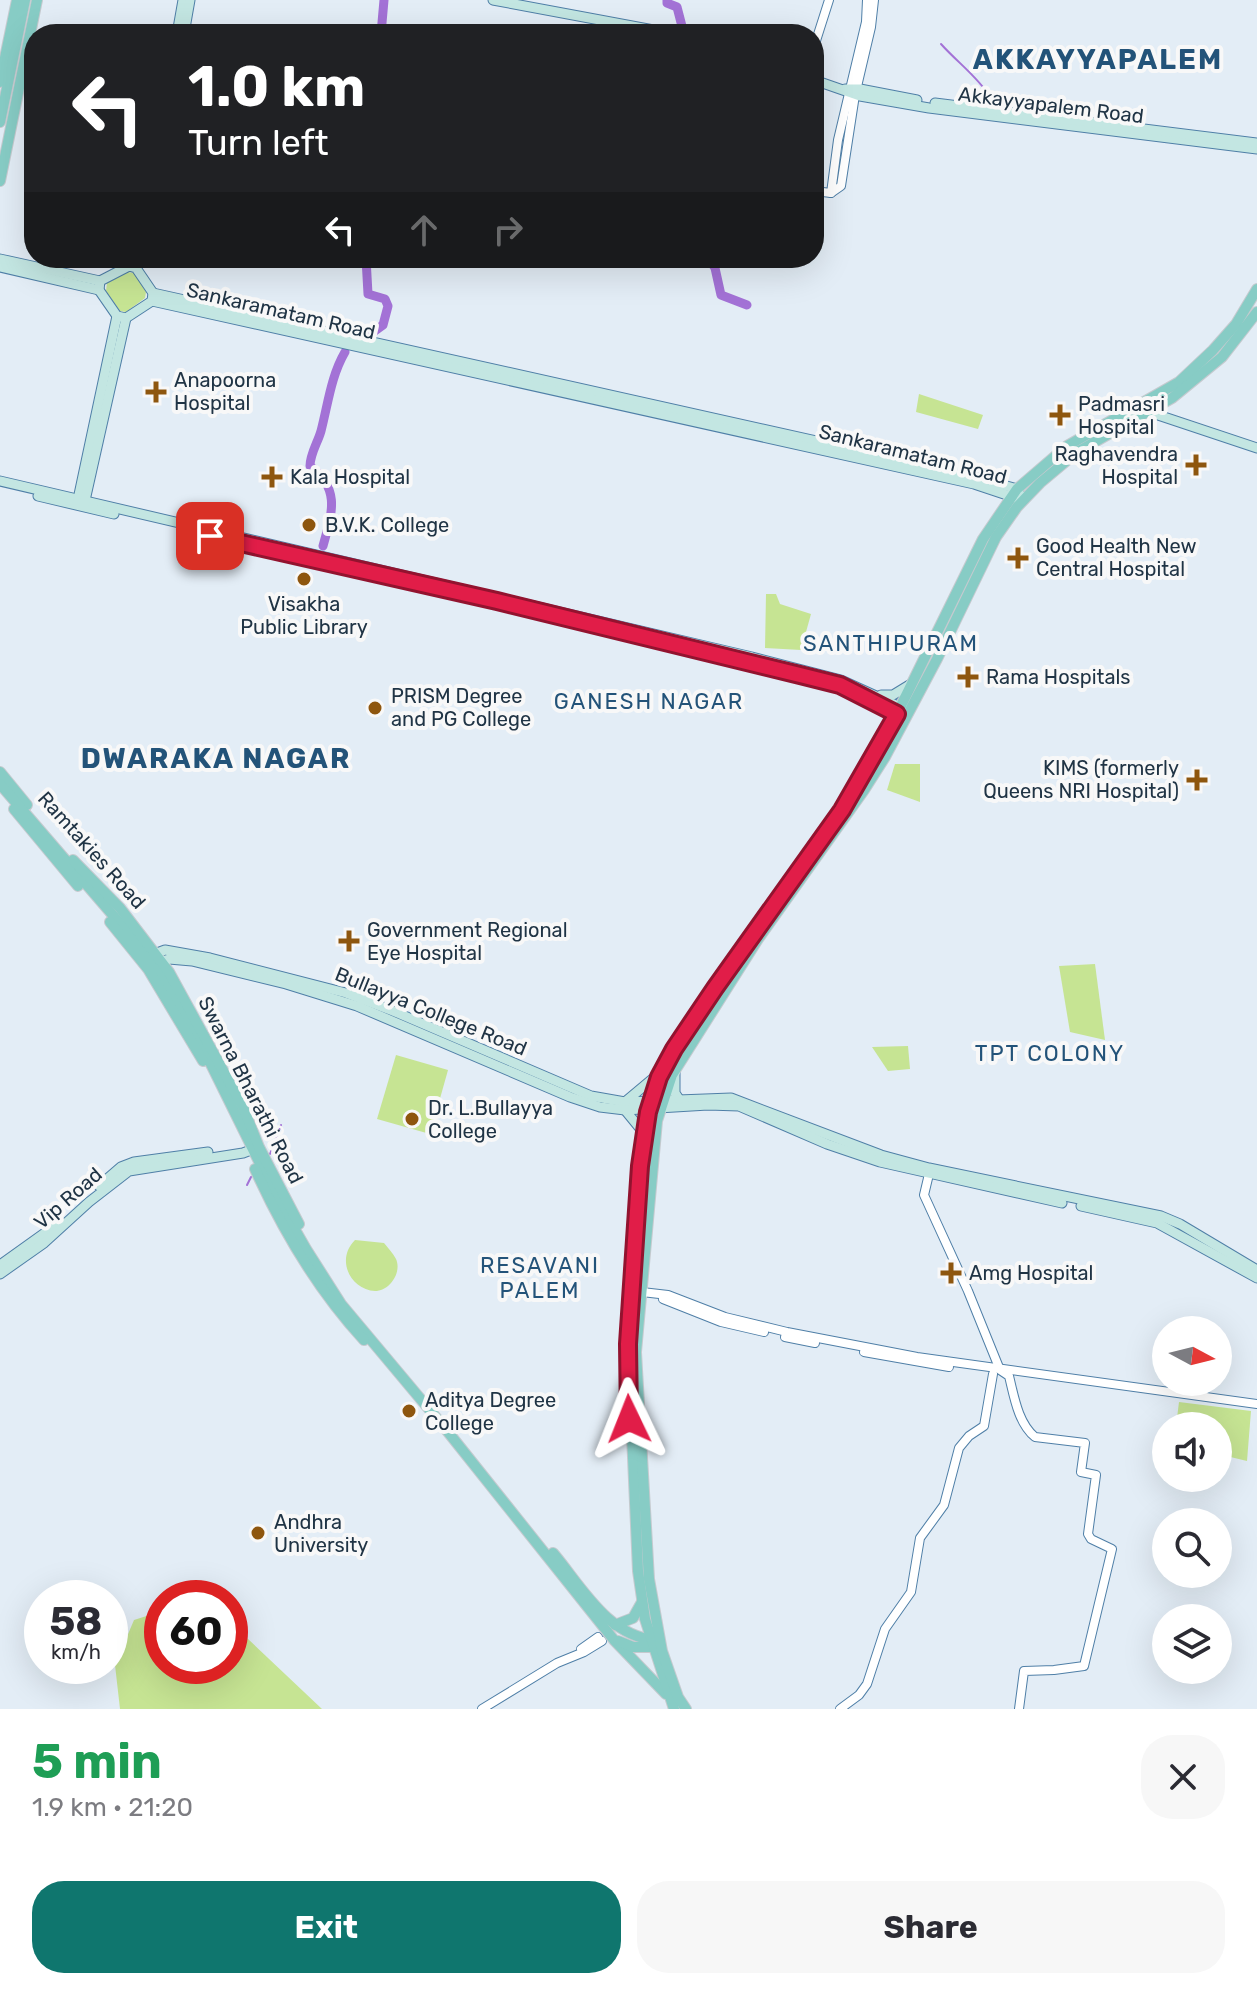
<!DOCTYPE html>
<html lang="en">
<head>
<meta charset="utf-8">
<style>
	:root { --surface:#fff; --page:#f7f7f7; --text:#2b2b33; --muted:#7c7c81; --accent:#0f766e }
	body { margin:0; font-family:Rubik,sans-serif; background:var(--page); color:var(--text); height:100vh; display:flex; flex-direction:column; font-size:30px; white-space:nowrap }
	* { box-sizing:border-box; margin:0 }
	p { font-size:26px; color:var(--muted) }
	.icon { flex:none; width:44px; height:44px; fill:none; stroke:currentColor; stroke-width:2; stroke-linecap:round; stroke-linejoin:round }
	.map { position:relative; height:1709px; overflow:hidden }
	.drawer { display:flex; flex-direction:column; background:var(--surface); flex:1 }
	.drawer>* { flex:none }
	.hud { position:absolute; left:24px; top:24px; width:800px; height:244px; border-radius:32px; box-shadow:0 8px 32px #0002; background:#202124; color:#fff; overflow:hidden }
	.needle { width:52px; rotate:97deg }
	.fabs { position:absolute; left:1152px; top:1316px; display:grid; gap:16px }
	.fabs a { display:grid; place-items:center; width:80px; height:80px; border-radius:50%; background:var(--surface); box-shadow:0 8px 32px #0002; font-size:40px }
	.speed { position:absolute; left:24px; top:1580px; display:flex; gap:16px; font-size:40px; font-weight:700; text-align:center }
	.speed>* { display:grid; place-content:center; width:104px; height:104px; border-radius:50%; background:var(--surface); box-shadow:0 8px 32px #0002; line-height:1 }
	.speed small { font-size:20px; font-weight:400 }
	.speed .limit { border:12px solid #d22; background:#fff; color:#111 }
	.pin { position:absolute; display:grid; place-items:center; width:68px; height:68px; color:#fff; margin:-34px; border-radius:16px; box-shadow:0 4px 12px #0006 }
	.me { position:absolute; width:88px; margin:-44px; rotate:358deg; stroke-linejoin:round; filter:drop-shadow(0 0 6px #0008) }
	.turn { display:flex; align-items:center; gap:28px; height:168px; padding:0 32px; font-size:36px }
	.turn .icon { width:104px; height:104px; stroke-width:2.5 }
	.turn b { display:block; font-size:56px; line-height:68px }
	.lanes { display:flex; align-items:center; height:76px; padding:0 32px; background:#0003; justify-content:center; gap:40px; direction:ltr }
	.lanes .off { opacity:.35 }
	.round { display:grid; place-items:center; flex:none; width:84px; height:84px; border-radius:32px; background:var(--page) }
	.head { display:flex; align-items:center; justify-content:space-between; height:136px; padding:0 32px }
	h1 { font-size:48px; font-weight:700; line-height:60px; color:#1e9e55 }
	.action { display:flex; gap:16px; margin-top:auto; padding:16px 32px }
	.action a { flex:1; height:92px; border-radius:32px; background:var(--accent); color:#fff; font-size:32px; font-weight:700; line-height:92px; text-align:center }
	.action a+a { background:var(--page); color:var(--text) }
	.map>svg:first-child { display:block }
	.green { fill:#c6e493 }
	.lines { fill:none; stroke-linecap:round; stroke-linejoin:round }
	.stream { stroke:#a372d6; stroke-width:2 }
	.river { stroke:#a372d6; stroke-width:9 }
	.tertiary-casing { stroke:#4f7fa7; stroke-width:10 }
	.secondary-casing { stroke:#4f7fa7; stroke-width:11 }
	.primary-casing { stroke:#c5cacf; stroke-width:12 }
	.tertiary { stroke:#fff; stroke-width:8 }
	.secondary { stroke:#c3e6e2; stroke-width:9 }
	.primary { stroke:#87ccc5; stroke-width:10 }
	.route-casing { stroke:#92132f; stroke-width:20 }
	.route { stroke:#e11d48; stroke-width:14 }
	.poi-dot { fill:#8e560e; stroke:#f8f8f8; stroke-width:3 }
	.labels { text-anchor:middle; stroke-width:8; stroke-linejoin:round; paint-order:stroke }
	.street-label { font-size:20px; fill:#203445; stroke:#f8f8f8 }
	.poi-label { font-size:20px; fill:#203445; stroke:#f8f8f8; text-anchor:start }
	.neighbourhood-label { font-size:22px; letter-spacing:2px; fill:#235379; stroke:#f8f8f8 }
	.district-label { font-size:28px; font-weight:bold; letter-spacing:2px; fill:#235379; stroke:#f8f8f8 }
</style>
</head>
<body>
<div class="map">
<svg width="1257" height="1709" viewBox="0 0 1257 1709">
	<rect width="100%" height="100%" fill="#e3edf6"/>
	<g class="green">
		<polygon points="128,272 134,273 146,292 145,298 126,312 120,311 106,291 107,283"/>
		<polygon points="919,394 983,415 978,429 916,412"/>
		<polygon points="766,594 776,594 780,604 811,614 801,650 765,648"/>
		<polygon points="895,764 920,764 920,802 887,790"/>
		<polygon points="1095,964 1105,1040 1070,1032 1059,966"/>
		<polygon points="908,1046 910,1069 888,1071 872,1047"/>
		<polygon points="396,1055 448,1070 430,1134 377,1119"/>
		<path d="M 355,1240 L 384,1243 C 388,1248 393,1253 396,1259 C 402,1272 390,1291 375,1291 C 351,1290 335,1260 355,1240 Z"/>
		<polygon points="1179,1402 1251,1411 1247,1461 1218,1454 1218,1426 1176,1426"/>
		<polygon points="162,1611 162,1666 230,1666 230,1641 237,1646 247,1638 322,1709 120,1709 115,1665 134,1620"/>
	</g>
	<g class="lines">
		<g class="stream">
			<path d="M 941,44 C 958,63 978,77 991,98"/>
			<polyline points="270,1154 281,1125"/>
			<polyline points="247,1185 251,1177"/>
		</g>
		<g class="river">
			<polyline points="667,0 667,3 677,7 684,34"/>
			<polyline points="381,34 384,0"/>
			<polyline points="366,258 368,294 385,299 388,306 383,325 369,335"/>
			<polyline points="708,258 715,268 721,295 747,305"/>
			<path d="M 323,546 C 332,513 341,489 310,466 C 310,454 318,442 321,431 C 328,404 331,376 345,352"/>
		</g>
		<defs>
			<g id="tertiary">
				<polyline points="814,47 829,0"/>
				<polyline points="814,191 831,193 841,186 855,95 871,27 874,0"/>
				<polyline points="831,193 838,140 866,22 867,0"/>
				<path d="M 929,1174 L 924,1195 L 968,1291 L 1000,1370 L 1009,1376 C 1014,1396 1018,1423 1035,1437 L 1085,1443 L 1081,1472 L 1096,1475 L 1088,1534 L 1091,1539 L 1112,1549 L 1084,1666 L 1054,1670 L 1024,1671 L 1019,1709"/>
				<polyline points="642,1292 668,1295 725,1317 787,1332 917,1357 1257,1404"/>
				<polyline points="663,1299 721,1322 764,1332"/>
				<polyline points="785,1337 815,1343"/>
				<polyline points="864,1352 949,1367"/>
				<polyline points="581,1649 598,1637"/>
				<polyline points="482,1709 557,1663 584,1652 602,1641"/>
				<polyline points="840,1709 859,1695 867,1684 885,1629 911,1592 920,1538 944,1505 959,1448 969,1436 984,1426 993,1374"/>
			</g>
			<g id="secondary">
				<polyline points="493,0 675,34"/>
				<polyline points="177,34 183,0"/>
				<polyline points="184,34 190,0"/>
				<polyline points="814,80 860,96 929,108 1257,149"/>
				<polyline points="845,89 860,89 917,100"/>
				<polyline points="935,103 1257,143"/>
				<polyline points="0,259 100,281"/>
				<polygon points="129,266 136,268 153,293 152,301 126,318 117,316 99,290 100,281"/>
				<polyline points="0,267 99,290"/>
				<polyline points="153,293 960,473 1017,489 1023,500"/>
				<polyline points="152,301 974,484 1016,498"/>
				<polyline points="1146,411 1257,448"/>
				<polyline points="0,481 752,657 841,680 907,710"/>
				<polyline points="38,496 114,514"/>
				<polyline points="77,504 117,316"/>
				<polyline points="84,505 126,318"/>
				<polyline points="855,692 902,717"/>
				<polyline points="881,695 893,695 911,684"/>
				<polyline points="149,956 165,950 210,958 346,993 393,1011 591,1096 625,1102 731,1098 881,1155 929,1168 1161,1216 1180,1224 1257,1270"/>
				<polyline points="156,963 169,959 192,961 286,984 357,1006 570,1097 600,1107 625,1110 708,1105 739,1106 827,1144 880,1162 1062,1203"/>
				<polyline points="675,1072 675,1093 679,1099"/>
				<polyline points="625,1102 662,1071"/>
				<polyline points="625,1110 643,1132"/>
				<polyline points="99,1186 121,1167 134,1162 208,1152"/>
				<polyline points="1081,1206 1157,1223 1257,1278"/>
				<polyline points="0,1265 56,1225"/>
				<polyline points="0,1274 44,1243 89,1202 129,1171 243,1153 259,1147"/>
			</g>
			<g id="primary">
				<polyline points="0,82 17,0"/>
				<polyline points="0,122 25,0"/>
				<polyline points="0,181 37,0"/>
				<polyline points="0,772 27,805"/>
				<polyline points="0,784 155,964 204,1050 278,1200 306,1249 341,1304 444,1427 614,1640 666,1694"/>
				<polyline points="14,809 78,886"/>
				<polyline points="73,860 120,908 169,972 243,1107 259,1147 299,1224"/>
				<polyline points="110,922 148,969 203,1061"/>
				<path d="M 255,1169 C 283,1231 317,1289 364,1340"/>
				<path d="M 553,1553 C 581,1586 608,1637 656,1640"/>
				<polyline points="615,1625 633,1618 642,1602"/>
				<polyline points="618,1641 633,1647 657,1647"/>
				<polyline points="674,1709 645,1619 638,1571 628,1344 643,1132 650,1101 674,1049 842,810 893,722 983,539 1017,489 1067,446 1179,382 1213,350 1236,324 1257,289"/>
				<polyline points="686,1709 678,1697 662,1651 649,1579 636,1352 657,1121 672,1075 758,939 864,790 885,757 937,659 996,537 1017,507 1040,483 1077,452 1172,398 1222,357 1257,312"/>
			</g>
		</defs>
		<use href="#tertiary" class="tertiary-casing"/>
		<use href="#secondary" class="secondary-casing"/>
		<use href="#primary" class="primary-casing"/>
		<use href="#tertiary" class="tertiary"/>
		<use href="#secondary" class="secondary"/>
		<use href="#primary" class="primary"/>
	</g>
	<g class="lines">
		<defs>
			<polyline id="route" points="210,536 497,601 800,675 840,685 897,714 842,810 715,988 674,1049 659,1077 648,1112 640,1166 628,1344 629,1419"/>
		</defs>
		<use href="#route" class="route-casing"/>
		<use href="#route" class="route"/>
	</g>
	<g class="poi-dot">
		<path d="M152 380h8v8h8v8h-8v8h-8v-8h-8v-8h8z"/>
		<path d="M1056 403h8v8h8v8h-8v8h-8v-8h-8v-8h8z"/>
		<path d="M1192 453h8v8h8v8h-8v8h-8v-8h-8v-8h8z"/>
		<path d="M268 465h8v8h8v8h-8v8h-8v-8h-8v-8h8z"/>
		<circle cx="309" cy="525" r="8"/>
		<path d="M1014 546h8v8h8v8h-8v8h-8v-8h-8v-8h8z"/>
		<circle cx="304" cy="579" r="8"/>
		<path d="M964 665h8v8h8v8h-8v8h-8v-8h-8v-8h8z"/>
		<circle cx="375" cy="708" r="8"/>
		<path d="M1193 768h8v8h8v8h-8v8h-8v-8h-8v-8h8z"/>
		<path d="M345 929h8v8h8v8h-8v8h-8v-8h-8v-8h8z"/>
		<circle cx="412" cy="1119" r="8"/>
		<path d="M947 1261h8v8h8v8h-8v8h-8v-8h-8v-8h8z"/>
		<circle cx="409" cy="1411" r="8"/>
		<circle cx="258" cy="1533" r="8"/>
	</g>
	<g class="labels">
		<g class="street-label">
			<text transform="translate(1051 105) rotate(7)" y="7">Akkayyapalem Road</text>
			<text transform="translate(281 311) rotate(13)" y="7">Sankaramatam Road</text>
			<text transform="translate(913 454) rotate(14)" y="7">Sankaramatam Road</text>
			<text transform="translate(92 850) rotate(48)" y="7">Ramtakies Road</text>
			<text transform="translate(431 1011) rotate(22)" y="7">Bullayya College Road</text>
			<text transform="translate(251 1090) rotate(63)" y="7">Swarna Bharathi Road</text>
			<text transform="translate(68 1198) rotate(-41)" y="7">Vip Road</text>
		</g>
		<g class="poi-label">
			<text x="174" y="387">Anapoorna<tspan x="174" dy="23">Hospital</tspan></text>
			<text x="1078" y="411">Padmasri<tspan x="1078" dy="23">Hospital</tspan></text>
			<text x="1178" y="461" text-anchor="end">Raghavendra<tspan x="1178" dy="23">Hospital</tspan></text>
			<text x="290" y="484">Kala Hospital</text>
			<text x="325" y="532">B.V.K. College</text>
			<text x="1036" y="553">Good Health New<tspan x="1036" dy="23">Central Hospital</tspan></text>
			<text x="304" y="611" text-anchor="middle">Visakha<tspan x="304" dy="23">Public Library</tspan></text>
			<text x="986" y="684">Rama Hospitals</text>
			<text x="391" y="703">PRISM Degree<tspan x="391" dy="23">and PG College</tspan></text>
			<text x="1179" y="775" text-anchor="end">KIMS (formerly<tspan x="1179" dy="23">Queens NRI Hospital)</tspan></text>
			<text x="367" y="937">Government Regional<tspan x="367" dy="23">Eye Hospital</tspan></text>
			<text x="428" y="1115">Dr. L.Bullayya<tspan x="428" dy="23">College</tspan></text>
			<text x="969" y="1280">Amg Hospital</text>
			<text x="425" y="1407">Aditya Degree<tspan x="425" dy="23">College</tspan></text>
			<text x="274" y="1529">Andhra<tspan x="274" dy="23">University</tspan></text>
		</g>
		<g class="neighbourhood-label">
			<text x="891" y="651">SANTHIPURAM</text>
			<text x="649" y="709">GANESH NAGAR</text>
			<text x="1050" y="1061">TPT COLONY</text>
			<text x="540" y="1273">RESAVANI<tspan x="540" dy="25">PALEM</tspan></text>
		</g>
		<g class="district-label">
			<text x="1098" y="69">AKKAYYAPALEM</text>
			<text x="216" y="768">DWARAKA NAGAR</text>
		</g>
	</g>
</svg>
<div class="fabs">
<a><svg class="needle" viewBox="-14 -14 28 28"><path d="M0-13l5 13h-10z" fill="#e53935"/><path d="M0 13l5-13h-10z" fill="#7c7c81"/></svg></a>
<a><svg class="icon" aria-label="sound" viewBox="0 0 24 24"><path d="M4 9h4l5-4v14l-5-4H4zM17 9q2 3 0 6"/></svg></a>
<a><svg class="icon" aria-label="search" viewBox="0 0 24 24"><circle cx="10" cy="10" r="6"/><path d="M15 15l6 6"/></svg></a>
<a><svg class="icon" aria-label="layers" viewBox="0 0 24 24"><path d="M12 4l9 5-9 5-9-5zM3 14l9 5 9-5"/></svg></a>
</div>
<div class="speed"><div>58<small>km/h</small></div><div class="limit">60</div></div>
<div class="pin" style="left:210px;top:536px;background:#d93025"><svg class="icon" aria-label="arrive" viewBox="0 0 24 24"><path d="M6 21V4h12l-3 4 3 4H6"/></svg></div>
<svg class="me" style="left:629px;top:1419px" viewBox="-20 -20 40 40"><path d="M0-17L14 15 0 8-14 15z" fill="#e11d48" stroke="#fff" stroke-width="4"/></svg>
<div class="hud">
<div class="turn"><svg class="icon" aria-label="left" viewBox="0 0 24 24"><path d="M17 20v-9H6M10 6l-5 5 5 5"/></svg><div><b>1.0 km</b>Turn left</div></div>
<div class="lanes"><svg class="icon" aria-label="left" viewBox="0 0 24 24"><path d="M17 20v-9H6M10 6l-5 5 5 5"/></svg><svg class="icon off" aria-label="ahead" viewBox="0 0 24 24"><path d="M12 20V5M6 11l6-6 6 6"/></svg><svg class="icon off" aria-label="right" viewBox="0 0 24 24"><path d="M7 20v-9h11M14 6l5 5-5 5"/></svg></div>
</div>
</div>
<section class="drawer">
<div class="head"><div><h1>5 min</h1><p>1.9 km · 21:20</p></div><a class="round"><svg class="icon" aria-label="close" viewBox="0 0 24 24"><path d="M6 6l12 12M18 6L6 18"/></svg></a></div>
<div class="action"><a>Exit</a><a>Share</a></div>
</section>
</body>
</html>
